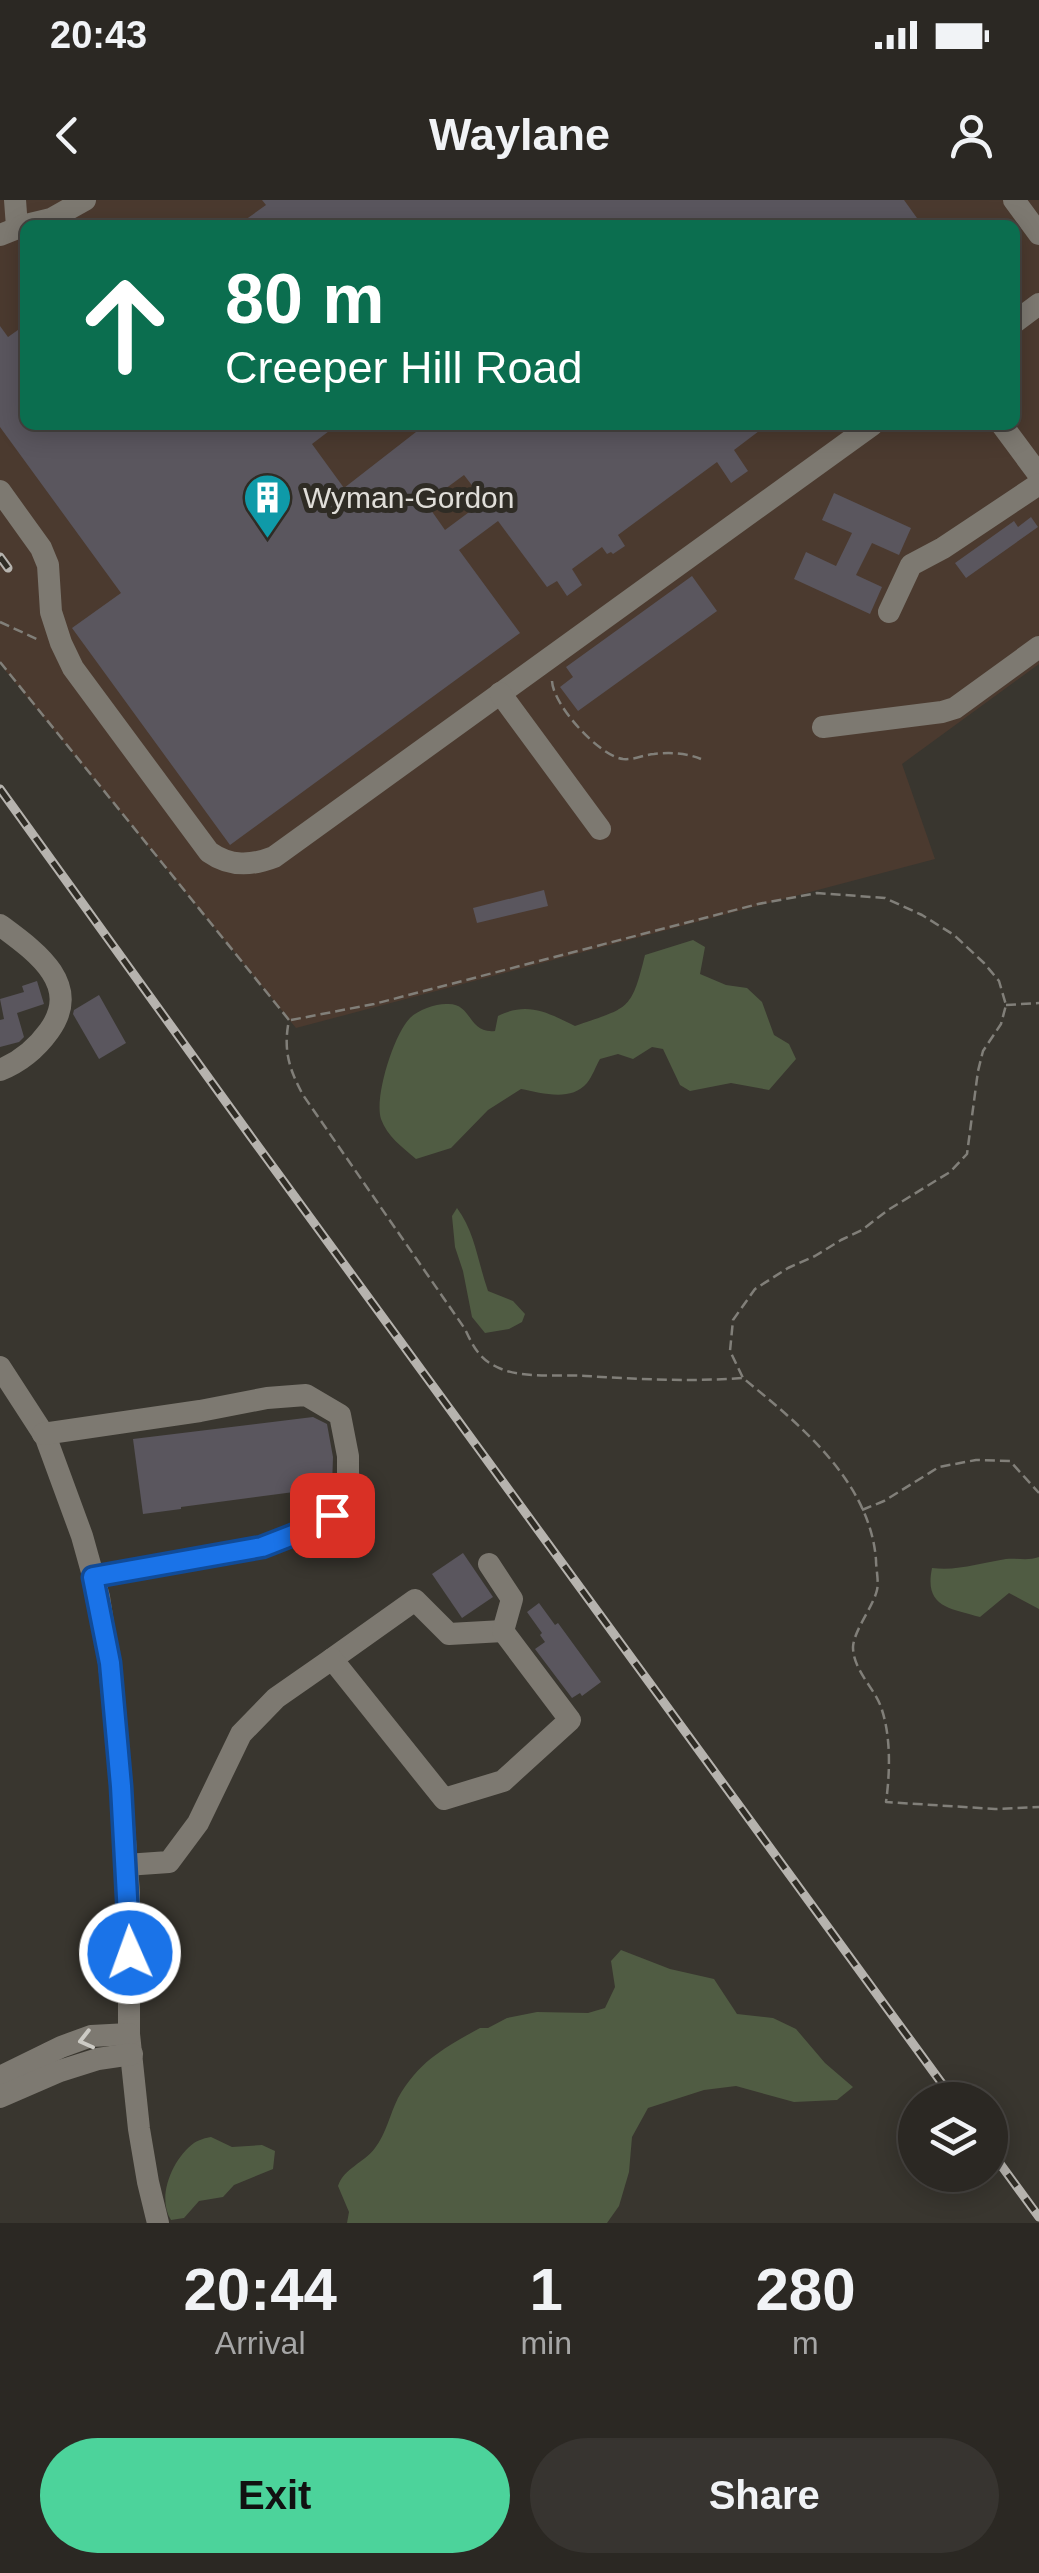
<!DOCTYPE html>
<html lang="en">
<head>
<meta charset="utf-8">
<style>
	:root { --surface:#2b2823; --page:#373430; --text:#f1f3f6; --muted:#a6a6a6; --line:#474441; --accent:#4cd39b }
	body { margin:0; font-family:Helvetica,sans-serif; background:var(--page); color:var(--text); height:100vh; display:flex; flex-direction:column; font-size:38px; white-space:nowrap }
	* { box-sizing:border-box; margin:0 }
	p { font-size:32px; color:var(--muted) }
	.icon { flex:none; width:55px; height:55px; fill:none; stroke:currentColor; stroke-width:2; stroke-linecap:round; stroke-linejoin:round }
	.map { position:relative; height:2023px; overflow:hidden }
	.details { display:flex; flex-direction:column; background:var(--surface); flex:1 }
	.details>* { flex:none }
	.hud { position:absolute; left:20px; top:20px; width:1000px; height:210px; border-radius:15px; box-shadow:0 5px 25px #0003,0 0 0 2px var(--line); background:#0b6e4f; color:#fff; overflow:hidden }
	.tools { position:absolute; left:898px; top:1882px; display:grid; gap:20px }
	.tools a { display:grid; place-items:center; width:110px; height:110px; border-radius:50%; background:var(--surface); box-shadow:0 5px 25px #0003,0 0 0 2px var(--line); font-size:50px }
	.pin { position:absolute; display:grid; place-items:center; width:85px; height:85px; color:#fff; margin:-42px; border-radius:20px; box-shadow:0 5px 15px #0006 }
	.me { position:absolute; width:110px; margin:-55px; rotate:358deg; stroke-linejoin:round; filter:drop-shadow(0 0 8px #0008) }
	.turn { display:flex; align-items:center; gap:35px; height:210px; padding:0 40px; font-size:45px }
	.turn .icon { width:130px; height:130px; stroke-width:2.5 }
	.turn b { display:block; font-size:70px; line-height:85px }
	.eta { display:flex; justify-content:space-evenly; align-items:center; height:170px; text-align:center }
	.eta b { font-size:60px; font-weight:600; line-height:70px }
	.action { display:flex; gap:20px; margin-top:auto; padding:20px 40px }
	.action a { flex:1; height:115px; border-radius:60px; background:var(--accent); color:#111; font-size:40px; font-weight:600; line-height:115px; text-align:center }
	.action a+a { background:var(--page); color:var(--text) }
	.status { display:flex; justify-content:space-between; align-items:center; height:70px; padding:0 50px; background:var(--surface); direction:ltr }
	.status svg { height:28px; fill:currentColor }
	header { display:flex; justify-content:space-between; align-items:center; height:130px; padding:0 40px; background:var(--surface); font-size:45px; font-weight:600 }
	.map>svg:first-child { display:block }
	.industrial { fill:#4b3a2f; fill-rule:evenodd }
	.green { fill:#505c43 }
	.building { fill:#5a565e; fill-rule:evenodd }
	.lines { fill:none; stroke-linecap:round; stroke-linejoin:round }
	.path { stroke:#817f79; stroke-width:2.5; stroke-dasharray:10 5; stroke-linecap:butt }
	.minor { stroke:#7d7971; stroke-width:22 }
	.rail-casing { stroke:#b6b3ae; stroke-width:9 }
	.rail { stroke:#2f2c25; stroke-width:5; stroke-dasharray:15; stroke-linecap:butt }
	.oneway { stroke:#cccac4 }
	.route-casing { stroke:#114b97; stroke-width:25 }
	.route { stroke:#1a73e8; stroke-width:18 }
	.labels { text-anchor:middle; stroke-width:10; stroke-linejoin:round; paint-order:stroke }
	.poi-label { font-size:30px; fill:#e0ded9; stroke:#2f2c25; text-anchor:start }
</style>
</head>
<body>
<div class="status"><b>20:43</b><svg viewBox="0 0 49 12"><path d="M0 12V9h3v3zM5 12V6h3v6zM10 12V3h3v9zM15 12V0h3v12zM26 1h20v11H26zM47 4h2v5h-2z"/></svg></div>
<header><svg class="icon" aria-label="back" viewBox="0 0 24 24"><path d="M15 5l-7 7 7 7"/></svg>Waylane<svg class="icon" aria-label="person" viewBox="0 0 24 24"><circle cx="12" cy="8" r="4"/><path d="M4 21q1-7 8-7t8 7"/></svg></header>
<div class="map">
<svg width="1039" height="2023" viewBox="0 0 1039 2023">
	<rect width="100%" height="100%" fill="#39362f"/>
	<path class="industrial" d="M 0,0 L 1039,0 L 1039,464 L 902,564 L 935,659 L 296,828 L 0,464 ZM 25,25 L 1015,25 L 1015,225 L 25,225 Z"/>
	<g class="green">
		<path d="M 693,740 L 705,747 L 700,774 L 726,785 L 747,788 L 762,802 L 774,835 L 789,844 L 796,859 L 769,890 L 731,883 L 690,891 L 680,885 L 663,849 L 652,847 L 633,859 L 618,854 L 600,859 C 596,866 592,877 587,883 C 571,902 542,893 521,889 L 488,910 L 451,948 L 416,959 C 402,947 387,936 381,919 C 374,897 394,834 410,818 C 418,810 435,804 446,804 C 473,802 467,834 495,831 L 498,816 C 528,801 548,813 575,826 C 629,807 631,812 645,755 Z"/>
		<path d="M 457,1008 C 475,1032 478,1063 488,1091 L 513,1101 L 525,1114 L 522,1122 L 509,1129 L 485,1133 L 472,1117 L 463,1071 L 455,1047 L 452,1016 Z"/>
		<path d="M 1039,1357 L 1039,1409 L 1009,1393 L 980,1417 C 949,1408 924,1407 932,1368 C 959,1371 980,1363 1006,1359 C 1018,1358 1028,1361 1039,1357 Z"/>
		<path d="M 621,1750 L 670,1769 L 714,1779 L 737,1814 L 773,1818 L 796,1829 L 825,1863 L 853,1887 L 837,1900 L 794,1902 L 736,1886 L 704,1890 L 648,1908 L 632,1937 L 629,1972 L 619,2006 L 607,2023 L 347,2023 L 349,2012 L 338,1986 C 344,1968 364,1963 375,1948 C 386,1934 390,1914 398,1898 C 419,1861 444,1848 480,1828 L 488,1828 L 507,1818 L 537,1812 L 588,1813 L 605,1808 L 615,1787 L 611,1761 Z"/>
		<path d="M 211,1937 L 232,1947 L 262,1945 L 275,1951 L 273,1969 L 234,1985 L 223,1997 L 199,2001 L 184,2018 L 171,2020 C 156,1997 173,1958 194,1943 C 196,1941 208,1937 211,1937 Z"/>
	</g>
	<g class="building">
		<polygon points="262,0 904,0 922,25 238,25 266,5"/>
		<path d="M 25,125 L 25,225 L 337,225 L 312,244 L 344,288 L 425,225 L 767,225 L 734,250 L 748,271 L 731,283 L 717,262 L 618,335 L 625,346 L 613,354 L 611,352 L 607,354 L 602,347 L 572,369 L 582,385 L 567,396 L 557,381 L 547,387 L 498,321 L 459,350 L 520,433 L 230,645 L 72,428 L 121,393 L 0,227 L 0,126 L 8,137 ZM 464,275 L 484,301 L 445,330 L 426,303 Z"/>
		<polygon points="834,293 911,328 899,355 872,343 856,375 882,387 870,414 794,379 806,352 836,366 852,333 822,320"/>
		<polygon points="1031,317 1038,327 966,378 955,363 1014,321 1018,327"/>
		<polygon points="692,376 717,411 578,511 560,487 573,477 566,467"/>
		<polygon points="544,690 548,706 477,723 473,708"/>
		<polygon points="37,781 44,804 17,813 24,837 19,842 0,847 0,820 4,819 0,799 24,792 22,786"/>
		<polygon points="99,795 126,843 99,859 73,814 74,810"/>
		<polygon points="313,1217 327,1224 333,1257 332,1287 181,1307 181,1309 143,1314 133,1239"/>
		<polygon points="463,1353 493,1397 462,1418 432,1374"/>
		<polygon points="539,1403 555,1425 558,1423 601,1482 582,1496 580,1493 572,1498 535,1449 545,1442 540,1435 542,1433 527,1412"/>
	</g>
	<g class="lines">
		<g class="path">
			<polyline points="0,422 39,440"/>
			<path d="M 0,462 L 289,820 C 283,850 289,869 303,895 L 465,1129 C 472,1144 478,1157 493,1165 C 518,1180 557,1174 586,1176 C 638,1179 690,1182 743,1178 C 799,1224 870,1281 876,1360 C 876,1369 879,1381 877,1390 C 873,1407 854,1430 853,1447 C 853,1471 876,1489 882,1510 C 891,1538 890,1573 886,1602 L 995,1609 L 1039,1607"/>
			<path d="M 552,481 C 553,505 599,556 623,559 C 634,560 643,555 654,554 C 670,552 686,553 701,559"/>
			<polyline points="1006,805 1039,803"/>
			<polyline points="291,820 374,804 758,704 817,693 885,698 922,715 954,735 984,763 999,781 1006,805 1001,824 983,851 978,871 967,954 950,972 888,1010 862,1030 841,1040 815,1056 788,1068 755,1089 733,1120 730,1151 743,1178"/>
			<polyline points="862,1310 884,1301 939,1267 976,1260 1010,1261 1039,1293"/>
		</g>
		<g class="minor">
			<polyline points="15,0 17,27"/>
			<polyline points="1014,0 1039,34"/>
			<polyline points="26,25 51,19 85,0"/>
			<polyline points="0,35 25,25"/>
			<polyline points="1015,122 1039,104"/>
			<polyline points="1002,225 1039,275"/>
			<path d="M 0,291 L 41,348 L 48,365 L 51,412 L 61,443 L 73,468 L 209,652 C 230,667 251,666 274,657 L 872,225"/>
			<polyline points="889,412 911,365 943,348 1039,284"/>
			<polyline points="500,493 600,629"/>
			<polyline points="823,527 942,512 955,508 1039,447"/>
			<path d="M 0,725 C 35,751 83,784 49,831 C 36,849 20,862 0,870"/>
			<polyline points="0,1167 46,1238 82,1336 99,1397 109,1463 121,1586 129,1693 129,1834 139,1929 148,1982 158,2023"/>
			<polyline points="43,1234 200,1211 267,1198 306,1195 340,1215 348,1256 348,1288 333,1315 308,1329 262,1347 93,1377"/>
			<polyline points="332,1459 415,1400 449,1434 503,1431"/>
			<polyline points="126,1665 169,1662 198,1623 241,1534 276,1498 332,1459 444,1599 503,1581 570,1520 503,1431 512,1399 489,1364"/>
			<polyline points="0,1877 61,1847 91,1836 129,1834"/>
			<polyline points="0,1897 60,1871 98,1859 132,1854"/>
		</g>
		<defs>
			<g id="rail">
				<polyline points="0,357 8,368"/>
				<polyline points="0,589 249,934 954,1900"/>
				<polyline points="990,1950 1039,2017"/>
			</g>
		</defs>
		<use href="#rail" class="rail-casing"/>
		<use href="#rail" class="rail"/>
	</g>
	<defs><path id="oneway-chevron" d="M-2-3.5L2.5 0L-2 3.5" fill="none" stroke-width="1.6" stroke-linecap="round" stroke-linejoin="round" transform="scale(2.5)"/></defs>
	<use class="oneway" href="#oneway-chevron" transform="translate(86 1840) rotate(166)"/>
	<g class="lines">
		<defs>
			<polyline id="route" points="130,1753 121,1586 110,1463 93,1377 262,1347 308,1329 332,1315"/>
		</defs>
		<use href="#route" class="route-casing"/>
		<use href="#route" class="route"/>
	</g>
	<defs>
		<symbol id="building-pin" viewBox="-11 -11 22 30"><path d="M0 17L-7.5 6A9.5 9.5 0 1 1 7.5 6Z" fill="#0f9aa8" stroke="#2f2c25"/><path d="M-4-6H4V6H1V3H-1V6H-4ZM-2.5-4.3h1.7v1.8h-1.7ZM.8-4.3h1.7v1.8H.8ZM-2.5-1h1.7V.8h-1.7ZM.8-1h1.7V.8H.8Z" fill="#fff"/></symbol>
	</defs>
	<g fill-rule="evenodd">
		<use href="#building-pin" x="240" y="270" width="55" height="75"/>
	</g>
	<g class="labels">
		<g class="poi-label">
			<text x="303" y="308">Wyman-Gordon</text>
		</g>
	</g>
</svg>
<div class="tools">
<a><svg class="icon" aria-label="layers" viewBox="0 0 24 24"><path d="M12 4l9 5-9 5-9-5zM3 14l9 5 9-5"/></svg></a>
</div>
<div class="pin" style="left:332px;top:1315px;background:#d93025"><svg class="icon" aria-label="arrive" viewBox="0 0 24 24"><path d="M6 21V4h12l-3 4 3 4H6"/></svg></div>
<svg class="me" style="left:130px;top:1753px" viewBox="-20 -20 40 40"><circle r="17" fill="#1a73e8" stroke="#fff" stroke-width="3"/><path d="M0-11L8 9 0 5-8 9z" fill="#fff"/></svg>
<div class="hud">
<div class="turn"><svg class="icon" aria-label="ahead" viewBox="0 0 24 24"><path d="M12 20V5M6 11l6-6 6 6"/></svg><div><b>80 m</b>Creeper Hill Road</div></div>
</div>
</div>
<section class="details">
<div class="eta">
<div><b>20:44</b><p>Arrival</p></div>
<div><b>1</b><p>min</p></div>
<div><b>280</b><p>m</p></div>
</div>
<div class="action"><a>Exit</a><a>Share</a></div>
</section>
</body>
</html>
